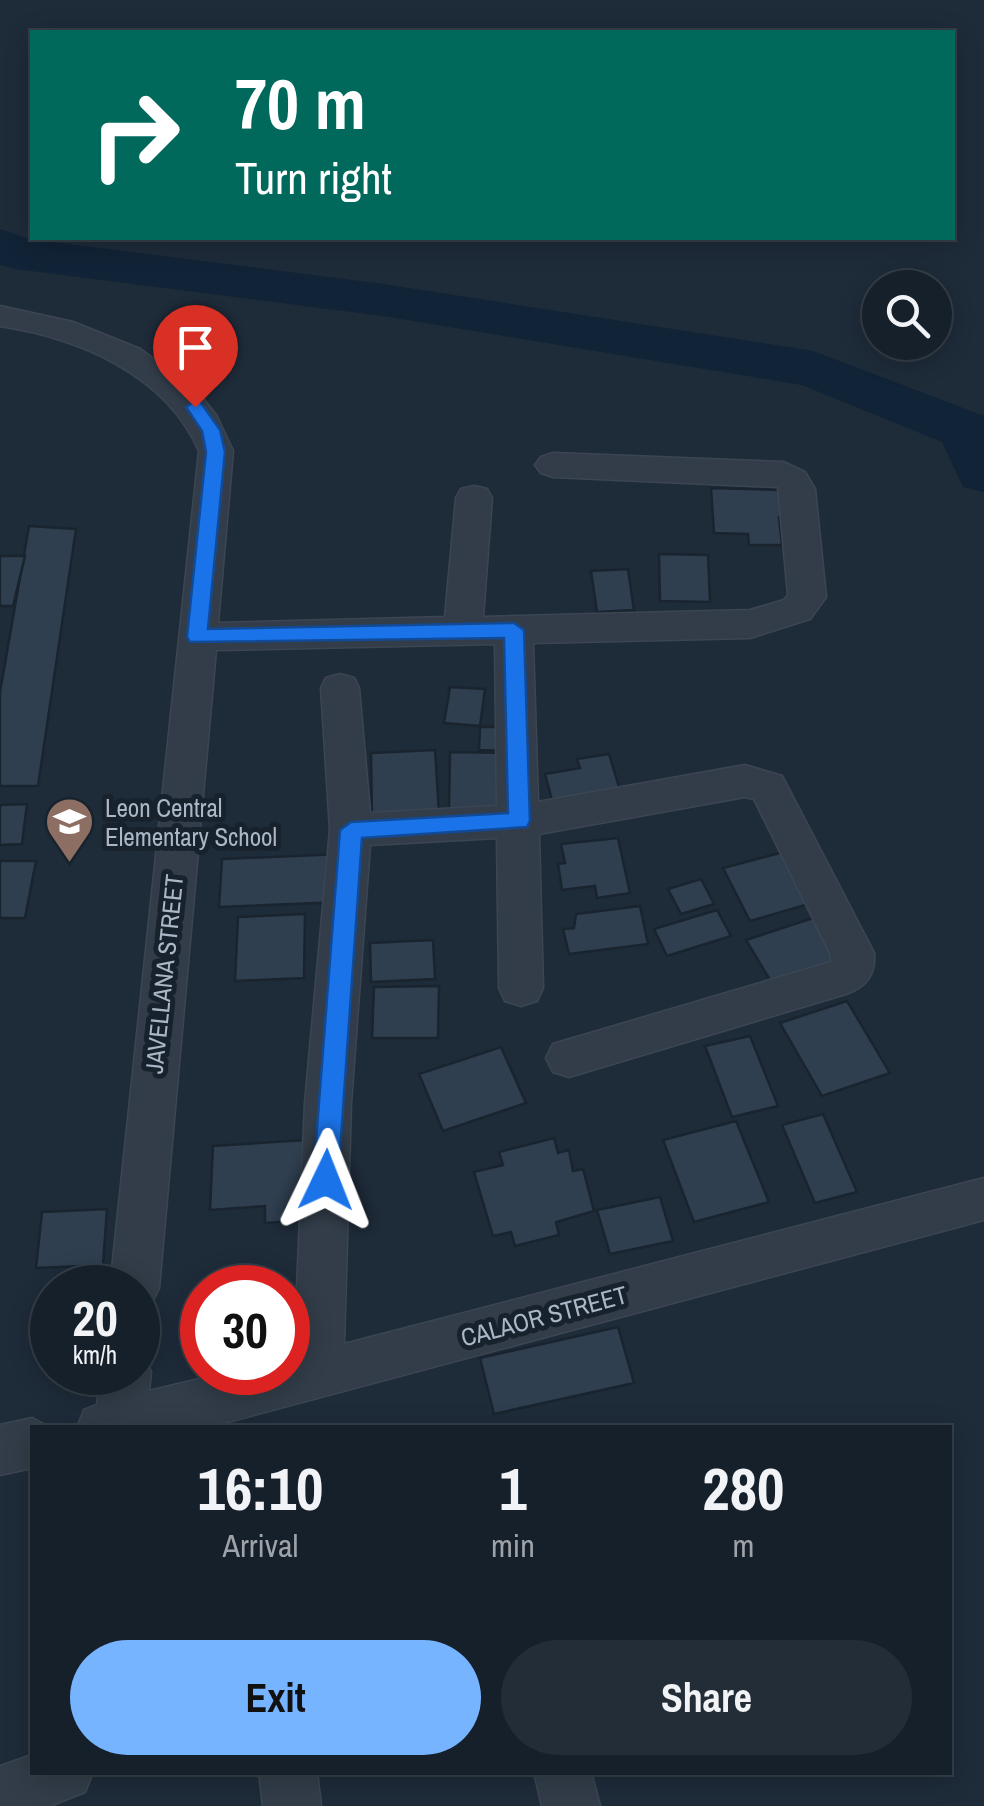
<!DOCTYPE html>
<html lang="en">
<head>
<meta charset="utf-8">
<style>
	:root { --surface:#16202b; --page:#232d37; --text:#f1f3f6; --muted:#9ea3a9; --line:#353e47; --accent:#77b4ff }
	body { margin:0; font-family:"Archivo Narrow",sans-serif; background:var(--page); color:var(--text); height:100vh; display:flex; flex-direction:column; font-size:38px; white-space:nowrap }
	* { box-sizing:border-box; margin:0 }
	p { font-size:32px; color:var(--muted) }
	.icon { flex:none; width:55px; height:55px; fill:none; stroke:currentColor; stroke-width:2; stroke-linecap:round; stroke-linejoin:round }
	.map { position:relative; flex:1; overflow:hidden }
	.drawer { position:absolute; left:30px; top:1425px; width:922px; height:350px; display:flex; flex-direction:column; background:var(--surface); border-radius:0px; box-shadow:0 5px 25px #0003,0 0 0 2px var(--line) }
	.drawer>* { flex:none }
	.top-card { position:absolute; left:30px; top:30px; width:925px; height:210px; border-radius:0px; box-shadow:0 5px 25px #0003,0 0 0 2px var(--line); background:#00695c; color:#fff; overflow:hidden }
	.controls { position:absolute; left:862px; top:270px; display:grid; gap:20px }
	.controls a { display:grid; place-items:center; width:90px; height:90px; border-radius:50%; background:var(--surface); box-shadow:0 5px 25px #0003,0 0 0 2px var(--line); font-size:50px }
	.speed { position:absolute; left:30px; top:1265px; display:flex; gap:20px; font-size:50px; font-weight:700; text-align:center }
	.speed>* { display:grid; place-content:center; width:130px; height:130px; border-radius:50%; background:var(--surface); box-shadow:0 5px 25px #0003,0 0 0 2px var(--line); line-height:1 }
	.speed small { font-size:25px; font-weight:400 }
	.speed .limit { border:15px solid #d22; background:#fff; color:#111 }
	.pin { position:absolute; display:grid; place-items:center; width:85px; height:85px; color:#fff; margin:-102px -42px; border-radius:50% 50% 50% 0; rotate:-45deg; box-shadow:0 0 10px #0007 }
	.pin .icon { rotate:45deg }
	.me { position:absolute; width:110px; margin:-55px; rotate:2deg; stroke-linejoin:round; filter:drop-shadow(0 0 8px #0008) }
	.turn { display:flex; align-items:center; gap:35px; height:210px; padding:0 40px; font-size:45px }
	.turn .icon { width:130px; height:130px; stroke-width:2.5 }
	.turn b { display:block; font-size:70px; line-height:85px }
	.eta { display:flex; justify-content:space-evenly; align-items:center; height:170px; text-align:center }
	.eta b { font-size:60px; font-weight:800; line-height:70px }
	.action { display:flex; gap:20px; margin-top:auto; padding:20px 40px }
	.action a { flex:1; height:115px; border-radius:60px; background:var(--accent); color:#111; font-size:40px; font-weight:800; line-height:115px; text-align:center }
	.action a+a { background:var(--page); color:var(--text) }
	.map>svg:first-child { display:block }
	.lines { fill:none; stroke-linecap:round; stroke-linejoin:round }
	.river { fill:#112336; fill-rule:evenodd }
	.building { fill:#2f3f50; stroke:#19242f; stroke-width:2.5 }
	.minor-casing { stroke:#3b4652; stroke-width:3 }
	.minor { fill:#323d49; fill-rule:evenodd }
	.route { fill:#1a73e8; stroke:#114b97; stroke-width:2.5 }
	.labels { text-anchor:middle; stroke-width:10; stroke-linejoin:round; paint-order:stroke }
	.poi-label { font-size:25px; fill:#abb7c6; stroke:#17222d; text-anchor:start }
	.street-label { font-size:25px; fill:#abb7c6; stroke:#17222d }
</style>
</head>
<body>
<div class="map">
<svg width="984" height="1806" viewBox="0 0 984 1806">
	<rect width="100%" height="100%" fill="#1e2b39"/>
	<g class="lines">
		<polygon class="river" points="0,229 29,239 383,284 813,351 984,416 984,492 963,487 942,442 802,385 383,316 16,269 0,265"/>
	</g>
	<g class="building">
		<polygon points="711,488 784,490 787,517 779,517 782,545 749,545 748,534 714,533"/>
		<polygon points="29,526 76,529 38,786 0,786 0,692"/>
		<polygon points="659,554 708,555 710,602 660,601"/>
		<polygon points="0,556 25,556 13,606 0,606"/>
		<polygon points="628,569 634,610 597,612 591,571"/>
		<polygon points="450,687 485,689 480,726 444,723"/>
		<polygon points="480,727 516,727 515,751 479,750"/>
		<polygon points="435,750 439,813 372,816 371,753"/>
		<polygon points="450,752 511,753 510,809 449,809"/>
		<polygon points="609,754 623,800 552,800 545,774 580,768 577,759"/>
		<polygon points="27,804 22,844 0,845 0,805"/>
		<polygon points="618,838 630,893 597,898 595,886 562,890 558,864 565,863 561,844"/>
		<polygon points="791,850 819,901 750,921 723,868"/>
		<polygon points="342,854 342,902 219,907 222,859"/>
		<polygon points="0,861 36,861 25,918 0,918"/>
		<polygon points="701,879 714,904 681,914 668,889"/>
		<polygon points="640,906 648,944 569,954 563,929 574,928 576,914"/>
		<polygon points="717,910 731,936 667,956 654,929"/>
		<polygon points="305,914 304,978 235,981 238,917"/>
		<polygon points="813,918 846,972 779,995 746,940"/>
		<polygon points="433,940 435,979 371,982 370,943"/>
		<polygon points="439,986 438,1038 372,1038 374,987"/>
		<polygon points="847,1001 890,1073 822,1096 780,1023"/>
		<polygon points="750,1036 778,1106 732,1117 705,1046"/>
		<polygon points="501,1047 526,1103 443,1131 419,1074"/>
		<polygon points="823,1114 857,1192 815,1203 782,1125"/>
		<polygon points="736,1121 769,1202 694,1222 663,1140"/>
		<polygon points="554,1138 558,1153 569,1150 573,1171 583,1169 594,1211 556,1222 559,1235 515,1246 511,1232 493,1236 474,1172 503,1165 499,1152"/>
		<polygon points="306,1140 306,1220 265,1223 265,1206 210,1210 213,1146"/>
		<polygon points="660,1197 673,1241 610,1254 597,1210"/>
		<polygon points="107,1209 103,1265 36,1268 42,1212"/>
		<polygon points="618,1327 634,1383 494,1414 480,1358"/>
	</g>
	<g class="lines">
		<defs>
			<g id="minor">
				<path d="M 0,306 L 73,322 L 140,349 L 197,391 L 216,415 L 233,451 L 218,623 L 445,617 L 456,498 L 461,489 L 474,486 L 487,489 L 492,498 L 483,617 L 750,610 L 784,600 L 788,595 L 778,487 L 553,477 L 541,473 L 535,465 L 541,457 L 553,453 L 784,462 L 805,472 L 815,489 L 826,597 L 810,619 L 750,638 L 533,643 L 538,802 L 745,765 L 782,776 L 874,953 C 876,975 866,987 846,994 L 569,1077 L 553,1072 L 546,1058 L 553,1044 L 831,962 L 830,953 L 754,799 L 745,797 L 539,834 L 543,988 L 537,1001 L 521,1006 L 505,1001 L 499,988 L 497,838 L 370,845 L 351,1103 L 344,1344 L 984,1178 L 984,1220 L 205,1428 L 77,1428 L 84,1410 L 97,1405 L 101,1372 L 138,1372 L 138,1352 L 144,1355 L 151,1372 L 149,1391 L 228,1372 L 288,1372 L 288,1358 L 294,1357 L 305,1103 L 330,830 L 321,688 L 326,678 L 340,674 L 354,678 L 359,688 L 370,813 L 497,806 L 495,644 L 216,650 L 159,1288 L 151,1304 L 138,1310 L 138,1288 L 110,1288 L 199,451 C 166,374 78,338 0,326 Z"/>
				<polygon points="32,1418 51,1428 32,1428 32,1468 0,1475 0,1425"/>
				<polygon points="32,1755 32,1772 93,1772 85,1792 50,1806 0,1806 0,1766"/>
				<polygon points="259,1772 317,1772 321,1806 263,1806"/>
				<polygon points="534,1772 591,1772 600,1806 542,1806"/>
			</g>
		</defs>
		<use href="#minor" class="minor-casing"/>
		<use href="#minor" class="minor"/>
	</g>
	<polygon class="route" points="195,401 201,403 220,430 225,452 208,629 514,623 524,630 530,821 527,827 362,838 338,1180 334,1189 326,1192 317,1189 313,1180 340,830 351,822 508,813 504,638 190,642 187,637 206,452 202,431 186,407"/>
	<defs>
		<symbol id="school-pin" viewBox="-11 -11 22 30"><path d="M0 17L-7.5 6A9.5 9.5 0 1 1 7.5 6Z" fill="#8d6e63" stroke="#17222d"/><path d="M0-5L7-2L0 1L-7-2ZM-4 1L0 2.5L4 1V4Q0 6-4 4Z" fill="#fff"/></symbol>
	</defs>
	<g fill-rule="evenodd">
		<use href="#school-pin" x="42" y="794" width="55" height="75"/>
	</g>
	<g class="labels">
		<g class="poi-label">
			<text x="105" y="817">Leon Central<tspan x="105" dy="29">Elementary School</tspan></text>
		</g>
		<g class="street-label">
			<text transform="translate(164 974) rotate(-84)" y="9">JAVELLANA STREET</text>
			<text transform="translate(544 1316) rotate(-15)" y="9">CALAOR STREET</text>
		</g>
	</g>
</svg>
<div class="controls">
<a><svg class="icon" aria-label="search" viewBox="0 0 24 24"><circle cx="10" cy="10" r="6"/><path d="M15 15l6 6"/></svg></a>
</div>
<div class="speed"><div>20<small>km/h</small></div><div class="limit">30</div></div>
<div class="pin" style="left:195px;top:407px;background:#d93025"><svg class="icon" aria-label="arrive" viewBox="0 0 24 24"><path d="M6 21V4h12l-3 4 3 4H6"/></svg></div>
<svg class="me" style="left:326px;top:1180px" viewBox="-20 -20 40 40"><path d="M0-17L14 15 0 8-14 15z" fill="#1a73e8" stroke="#fff" stroke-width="4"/></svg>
<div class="top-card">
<div class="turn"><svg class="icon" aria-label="right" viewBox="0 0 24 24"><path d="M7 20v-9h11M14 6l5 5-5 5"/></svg><div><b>70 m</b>Turn right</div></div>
</div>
<section class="drawer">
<div class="eta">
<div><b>16:10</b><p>Arrival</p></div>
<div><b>1</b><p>min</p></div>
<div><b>280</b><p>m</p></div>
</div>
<div class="action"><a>Exit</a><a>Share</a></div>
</section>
</div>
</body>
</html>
